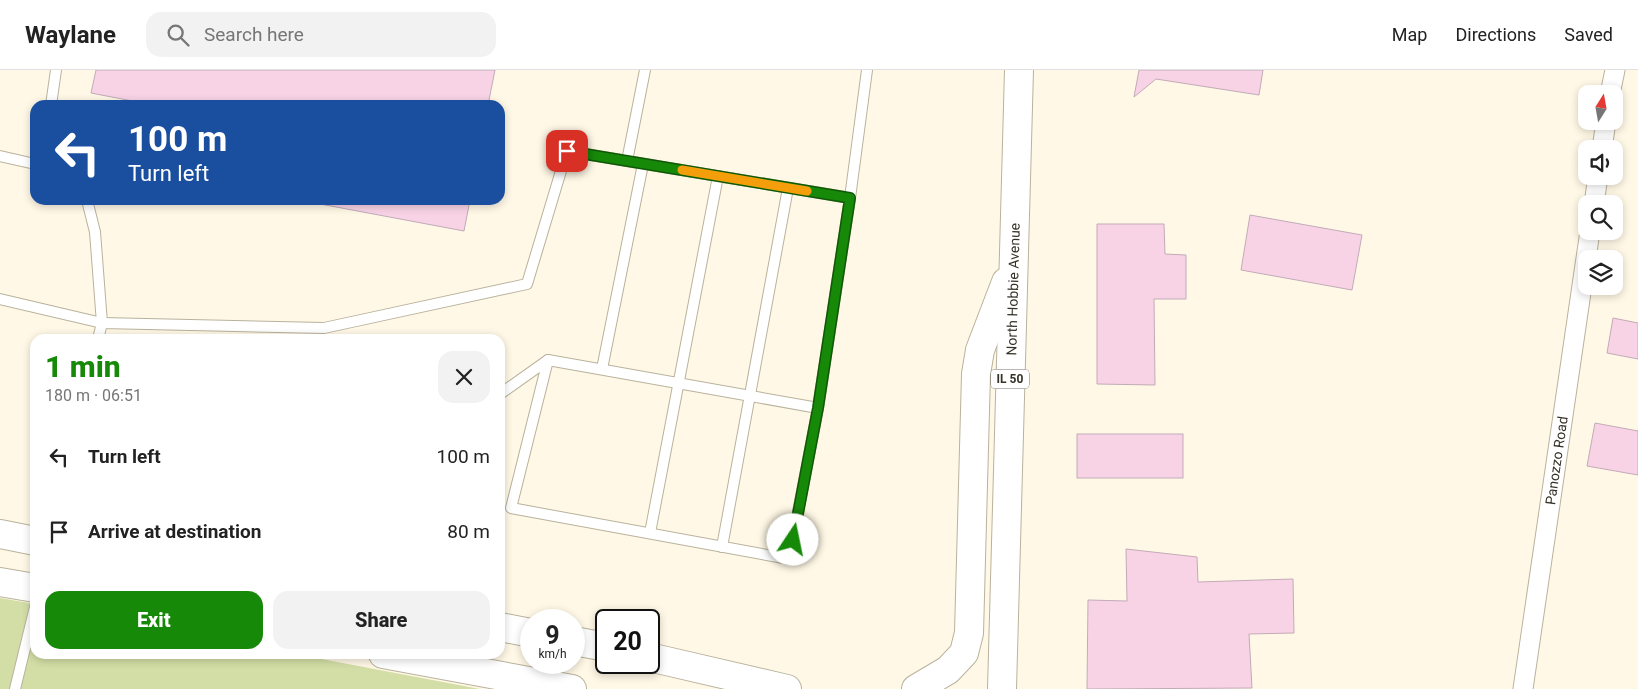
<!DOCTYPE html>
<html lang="en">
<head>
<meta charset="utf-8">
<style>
	:root { --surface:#fff; --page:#f2f2f2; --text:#222; --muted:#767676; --line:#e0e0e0; --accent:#178909 }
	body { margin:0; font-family:Roboto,sans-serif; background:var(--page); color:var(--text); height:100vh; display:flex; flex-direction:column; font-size:19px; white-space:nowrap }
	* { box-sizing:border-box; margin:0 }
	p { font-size:16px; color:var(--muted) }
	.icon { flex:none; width:28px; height:28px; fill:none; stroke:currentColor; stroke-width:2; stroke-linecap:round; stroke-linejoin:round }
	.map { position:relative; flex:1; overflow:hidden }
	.details { position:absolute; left:30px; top:264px; width:475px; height:325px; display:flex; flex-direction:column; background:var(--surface); border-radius:15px; box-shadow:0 2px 8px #0003 }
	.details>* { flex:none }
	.guide { position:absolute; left:30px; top:30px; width:475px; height:105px; border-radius:15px; box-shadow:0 2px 8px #0003; background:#1a4fa0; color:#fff; overflow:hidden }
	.needle { width:32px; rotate:11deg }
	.tools { position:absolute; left:1578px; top:15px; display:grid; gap:10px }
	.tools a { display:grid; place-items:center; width:45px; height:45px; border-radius:10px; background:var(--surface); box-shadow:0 2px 8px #0003; font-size:25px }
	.speed { position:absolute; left:520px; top:539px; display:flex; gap:10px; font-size:25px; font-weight:700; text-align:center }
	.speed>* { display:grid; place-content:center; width:65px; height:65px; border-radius:50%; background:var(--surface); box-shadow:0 2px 8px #0003; line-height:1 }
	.speed small { font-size:12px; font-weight:400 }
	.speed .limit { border:2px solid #111; border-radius:8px; background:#fff; color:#111 }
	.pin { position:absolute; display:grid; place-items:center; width:42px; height:42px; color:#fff; margin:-21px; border-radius:10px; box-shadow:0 2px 8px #0006 }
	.me { position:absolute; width:55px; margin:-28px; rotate:11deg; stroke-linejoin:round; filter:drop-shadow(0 0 4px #0008) }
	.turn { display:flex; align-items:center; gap:18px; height:105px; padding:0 15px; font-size:22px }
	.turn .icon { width:65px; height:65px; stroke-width:2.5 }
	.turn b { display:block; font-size:35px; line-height:42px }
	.round { display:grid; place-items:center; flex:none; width:52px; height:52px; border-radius:15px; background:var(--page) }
	.head { display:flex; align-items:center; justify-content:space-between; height:85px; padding:0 15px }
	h1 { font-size:30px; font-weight:800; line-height:38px; color:var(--accent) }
	.button { display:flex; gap:10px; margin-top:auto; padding:10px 15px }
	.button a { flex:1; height:58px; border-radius:15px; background:var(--accent); color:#fff; font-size:20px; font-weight:800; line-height:58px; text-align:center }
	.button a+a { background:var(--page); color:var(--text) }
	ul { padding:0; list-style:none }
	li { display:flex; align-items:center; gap:15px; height:75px; padding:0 15px }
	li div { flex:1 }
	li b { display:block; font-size:19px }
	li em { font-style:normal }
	header { display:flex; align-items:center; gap:30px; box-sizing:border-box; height:70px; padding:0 25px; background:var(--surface); border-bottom:1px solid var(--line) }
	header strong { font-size:24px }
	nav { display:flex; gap:28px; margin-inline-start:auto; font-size:18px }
	.search { width:350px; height:45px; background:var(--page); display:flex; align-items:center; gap:12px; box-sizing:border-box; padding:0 18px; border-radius:15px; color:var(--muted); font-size:19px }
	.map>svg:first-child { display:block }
	.green { fill:#d3dea6 }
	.building { fill:#f8d3e6; stroke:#c2abb7 }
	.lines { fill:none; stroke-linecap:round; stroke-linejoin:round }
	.lane-casing { stroke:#b9b29c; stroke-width:12 }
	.street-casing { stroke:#b9b29c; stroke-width:21 }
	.secondary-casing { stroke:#b9b29c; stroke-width:30 }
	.primary-casing { stroke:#b9b29c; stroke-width:30 }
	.lane { stroke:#fff; stroke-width:10 }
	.street { stroke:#fff; stroke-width:19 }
	.secondary { stroke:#fff; stroke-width:28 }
	.primary { stroke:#fff; stroke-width:28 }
	.route-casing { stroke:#0f5906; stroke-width:12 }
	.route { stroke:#178909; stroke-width:9 }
	.slow { stroke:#f59e0b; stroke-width:9 }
	.labels { text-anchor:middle; stroke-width:4; stroke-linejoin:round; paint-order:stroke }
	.shield { fill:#fff; stroke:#727069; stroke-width:1 }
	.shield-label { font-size:12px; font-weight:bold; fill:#353229 }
	.street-label { font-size:14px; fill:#353229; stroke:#fff }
</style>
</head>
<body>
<header>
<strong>Waylane</strong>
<div class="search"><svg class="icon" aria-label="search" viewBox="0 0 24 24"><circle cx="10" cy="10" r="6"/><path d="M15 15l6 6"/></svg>Search here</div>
<nav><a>Map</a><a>Directions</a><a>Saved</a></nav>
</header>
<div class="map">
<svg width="1638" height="619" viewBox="0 0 1638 619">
	<rect width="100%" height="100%" fill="#fff8e6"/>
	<polygon class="green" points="0,528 35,534 35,584 295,584 480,619 0,619"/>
	<g class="building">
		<polygon points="96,0 495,0 488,35 153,35 91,23"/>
		<polygon points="1139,0 1263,0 1259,25 1156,9 1134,27"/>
		<polygon points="299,130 470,130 464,161"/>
		<polygon points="1250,145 1362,165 1352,220 1241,200"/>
		<polygon points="1097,154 1164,154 1165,184 1186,185 1186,229 1154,229 1155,315 1097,314"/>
		<polygon points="1613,248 1638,253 1638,289 1607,283"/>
		<polygon points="1595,353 1638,361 1638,405 1587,396"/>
		<rect x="1077" y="364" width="106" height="44"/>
		<polygon points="1126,479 1197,487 1198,512 1293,509 1294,563 1249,564 1252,618 1087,619 1088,530 1127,531"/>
	</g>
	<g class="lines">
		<defs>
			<g id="lane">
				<polyline points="51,35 56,0"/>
				<polyline points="0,86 35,94"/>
				<polyline points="627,91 645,0"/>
				<polyline points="0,229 102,253 95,162 87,130"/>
				<polyline points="98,269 102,253 324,258 527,214 567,81 850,128 867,0"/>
				<polyline points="548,290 511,438 789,489 818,338"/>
				<polyline points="602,299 643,94"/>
				<polyline points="500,324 548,290 818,338 850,128"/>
				<polyline points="650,463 718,106"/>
				<polyline points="722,477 788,118"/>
				<polyline points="15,619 35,537"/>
			</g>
			<g id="street">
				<polyline points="1610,24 1615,0"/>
				<polyline points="1602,79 1606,51"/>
				<polyline points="1594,134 1598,106"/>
				<path id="s1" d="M 1523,619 L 1590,161"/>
			</g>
			<g id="secondary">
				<polyline points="0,464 35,471"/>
				<polyline points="0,512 35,518"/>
				<polyline points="500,557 531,563"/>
				<polyline points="574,571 606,577"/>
				<polyline points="383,584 572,619"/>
				<polyline points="649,587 787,619"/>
			</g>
			<g id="primary">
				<polyline points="916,619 948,600 964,583 969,563 976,304 980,280 1006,212"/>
				<path id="s2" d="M 1002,619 L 1019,0"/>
			</g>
		</defs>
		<use href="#lane" class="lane-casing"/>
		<use href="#street" class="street-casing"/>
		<use href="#secondary" class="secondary-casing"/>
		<use href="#primary" class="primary-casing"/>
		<use href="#lane" class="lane"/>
		<use href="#street" class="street"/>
		<use href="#secondary" class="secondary"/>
		<use href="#primary" class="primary"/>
	</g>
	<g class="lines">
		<defs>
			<polyline id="route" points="567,81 850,128 818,338 793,470"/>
		</defs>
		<use href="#route" class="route-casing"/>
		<use href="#route" class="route"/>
		<polyline class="slow" points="682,100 807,121"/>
	</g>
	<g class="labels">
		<rect class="shield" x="991" y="299.5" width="38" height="19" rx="4"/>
		<g class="shield-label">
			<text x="1010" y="313">IL 50</text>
		</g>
		<g class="street-label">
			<text dy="5" stroke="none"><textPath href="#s2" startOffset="400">North Hobbie Avenue</textPath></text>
			<text dy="5" stroke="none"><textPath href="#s1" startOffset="231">Panozzo Road</textPath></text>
		</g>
	</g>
</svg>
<div class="tools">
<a><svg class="needle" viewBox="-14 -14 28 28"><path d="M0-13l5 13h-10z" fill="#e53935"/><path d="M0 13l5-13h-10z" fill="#767676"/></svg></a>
<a><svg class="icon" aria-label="sound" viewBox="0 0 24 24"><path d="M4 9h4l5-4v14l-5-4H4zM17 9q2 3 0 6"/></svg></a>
<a><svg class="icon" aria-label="search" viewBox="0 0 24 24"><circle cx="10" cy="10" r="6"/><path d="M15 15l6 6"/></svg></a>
<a><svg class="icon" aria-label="layers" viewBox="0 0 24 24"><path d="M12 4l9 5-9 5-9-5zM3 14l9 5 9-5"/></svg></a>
</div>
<div class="speed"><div>9<small>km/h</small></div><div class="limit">20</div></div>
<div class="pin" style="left:567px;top:81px;background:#d93025"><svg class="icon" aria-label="arrive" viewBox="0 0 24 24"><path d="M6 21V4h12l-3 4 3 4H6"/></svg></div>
<svg class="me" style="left:793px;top:470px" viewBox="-20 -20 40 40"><circle r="19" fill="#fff"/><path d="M0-13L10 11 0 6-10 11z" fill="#178909"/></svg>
<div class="guide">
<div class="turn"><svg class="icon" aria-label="left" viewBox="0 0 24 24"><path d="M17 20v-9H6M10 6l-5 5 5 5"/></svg><div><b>100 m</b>Turn left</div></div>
</div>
<section class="details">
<div class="head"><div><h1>1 min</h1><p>180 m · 06:51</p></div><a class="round"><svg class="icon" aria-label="close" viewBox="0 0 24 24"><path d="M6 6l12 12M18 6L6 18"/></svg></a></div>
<ul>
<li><svg class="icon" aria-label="left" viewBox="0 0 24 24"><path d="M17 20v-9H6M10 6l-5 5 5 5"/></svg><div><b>Turn left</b></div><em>100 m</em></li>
<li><svg class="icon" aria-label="arrive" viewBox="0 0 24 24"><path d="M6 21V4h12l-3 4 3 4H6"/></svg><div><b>Arrive at destination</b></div><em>80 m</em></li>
</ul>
<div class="button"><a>Exit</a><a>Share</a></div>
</section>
</div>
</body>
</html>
